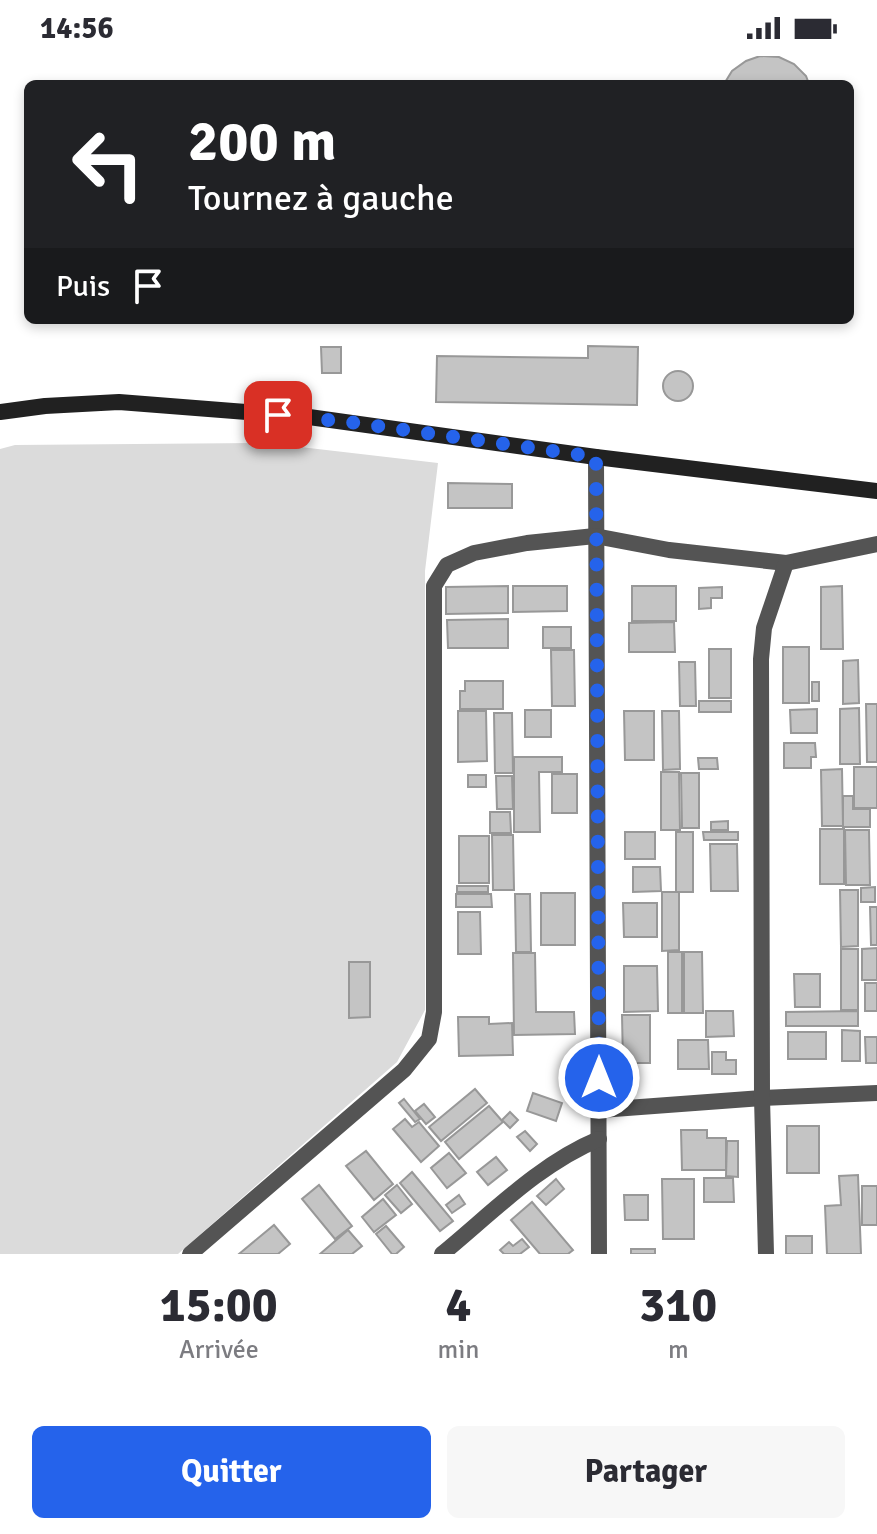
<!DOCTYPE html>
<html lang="fr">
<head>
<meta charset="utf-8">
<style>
	:root { --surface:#fff; --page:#f7f7f7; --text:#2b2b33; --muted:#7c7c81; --accent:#2563eb }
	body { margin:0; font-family:Signika,sans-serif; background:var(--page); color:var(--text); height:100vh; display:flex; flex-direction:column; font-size:30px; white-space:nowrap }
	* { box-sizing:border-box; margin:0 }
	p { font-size:26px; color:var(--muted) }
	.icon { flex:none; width:44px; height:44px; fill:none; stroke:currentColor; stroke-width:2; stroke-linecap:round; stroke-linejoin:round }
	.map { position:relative; height:1198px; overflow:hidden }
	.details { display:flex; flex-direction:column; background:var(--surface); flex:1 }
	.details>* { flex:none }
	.banner { position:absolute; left:24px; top:24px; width:830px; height:244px; border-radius:12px; box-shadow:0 4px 12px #0003; background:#202124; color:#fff; overflow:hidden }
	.pin { position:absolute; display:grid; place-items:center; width:68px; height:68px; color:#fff; margin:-34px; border-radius:16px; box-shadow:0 4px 12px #0006 }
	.me { position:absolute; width:88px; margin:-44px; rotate:0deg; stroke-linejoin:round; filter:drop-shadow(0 0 6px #0008) }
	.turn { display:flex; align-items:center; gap:28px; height:168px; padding:0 32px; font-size:36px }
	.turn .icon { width:104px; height:104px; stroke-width:2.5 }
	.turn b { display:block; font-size:56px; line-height:68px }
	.then { display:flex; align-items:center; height:76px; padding:0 32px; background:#0003; gap:16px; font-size:30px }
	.eta { display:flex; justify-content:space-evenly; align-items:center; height:136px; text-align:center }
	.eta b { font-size:48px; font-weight:800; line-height:56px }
	.button { display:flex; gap:16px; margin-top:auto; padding:16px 32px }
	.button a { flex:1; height:92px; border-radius:12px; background:var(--accent); color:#fff; font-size:32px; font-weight:800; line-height:92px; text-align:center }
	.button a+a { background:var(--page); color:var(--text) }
	.status { display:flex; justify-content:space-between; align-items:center; height:56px; padding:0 40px; background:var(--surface); direction:ltr }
	.status svg { height:22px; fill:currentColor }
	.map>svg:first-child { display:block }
	.green { fill:#dbdbdb }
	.building { fill:#c4c4c4; stroke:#989898; stroke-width:2 }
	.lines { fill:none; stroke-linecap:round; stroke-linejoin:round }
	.street { stroke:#545454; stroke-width:16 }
	.secondary { stroke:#212121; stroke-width:16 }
	.route { stroke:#2563eb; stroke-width:14; stroke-dasharray:0 25.2 }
</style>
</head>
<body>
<div class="status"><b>14:56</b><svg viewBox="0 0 49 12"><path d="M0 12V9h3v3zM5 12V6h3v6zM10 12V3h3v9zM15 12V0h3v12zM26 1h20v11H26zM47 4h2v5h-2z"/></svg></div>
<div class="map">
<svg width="877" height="1198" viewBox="0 0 877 1198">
	<rect width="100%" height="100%" fill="#fff"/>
	<polygon class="green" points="266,387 438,407 425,515 425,954 397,1006 178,1198 0,1198 0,393 15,389"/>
	<g class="building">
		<polygon points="760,0 779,1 794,8 806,20 809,28 724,28 732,15 746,5"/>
		<polygon points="588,290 638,291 637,349 436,346 437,300 588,302"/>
		<polygon points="321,291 341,291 341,317 322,317"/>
		<circle cx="678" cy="330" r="15"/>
		<polygon points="448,427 512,428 512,452 448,452"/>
		<polygon points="508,530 508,557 446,558 446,531"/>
		<polygon points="513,530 567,530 567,555 513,556"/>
		<rect x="632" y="530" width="44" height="35"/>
		<polygon points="842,530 843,593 821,593 821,531"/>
		<polygon points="722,531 722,542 711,542 711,552 699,553 699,532"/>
		<polygon points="508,563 508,592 448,592 447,564"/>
		<polygon points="674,566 675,596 629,596 629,567"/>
		<rect x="543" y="571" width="28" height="21"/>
		<rect x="783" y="591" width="26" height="56"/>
		<rect x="709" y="593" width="22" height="49"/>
		<polygon points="551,594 574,594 575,650 552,650"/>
		<polygon points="858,604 859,647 843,648 843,605"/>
		<polygon points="679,606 695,606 696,650 680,650"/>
		<polygon points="465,625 503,625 503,653 460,653 460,635 465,635"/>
		<rect x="812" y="626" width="7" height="19"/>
		<rect x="699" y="645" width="32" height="11"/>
		<polygon points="866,648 877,648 877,706 867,706"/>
		<polygon points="859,652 860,708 840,708 840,653"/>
		<polygon points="817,653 817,677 791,677 790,654"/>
		<rect x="525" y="654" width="26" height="27"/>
		<polygon points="458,655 486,655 487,705 458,706"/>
		<polygon points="624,655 654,655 654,704 625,704"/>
		<polygon points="662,655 679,655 680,713 663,714"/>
		<polygon points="494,657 512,657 513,717 495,717"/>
		<polygon points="784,687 815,687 816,701 811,701 811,712 784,712"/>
		<polygon points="514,701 562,701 562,716 539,716 540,776 514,776"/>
		<polygon points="698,702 717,702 718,713 699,713"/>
		<rect x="854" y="711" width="23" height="41"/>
		<polygon points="842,713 843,770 822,770 821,714"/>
		<polygon points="661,716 679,716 680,774 661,774"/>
		<polygon points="681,717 699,717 699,772 682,772"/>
		<rect x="552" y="718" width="25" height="39"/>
		<rect x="468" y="719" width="18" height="12"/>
		<polygon points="496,720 512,720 513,753 497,753"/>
		<polygon points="843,740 853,740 853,753 870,753 870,771 843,771"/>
		<polygon points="490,756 510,756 511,777 490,777"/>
		<polygon points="728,765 728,774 711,774 711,766"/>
		<rect x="820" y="773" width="24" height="55"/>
		<polygon points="845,774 869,774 870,829 846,829"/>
		<rect x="625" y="776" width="30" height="27"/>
		<rect x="676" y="776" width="17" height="60"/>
		<polygon points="703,776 738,776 738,784 704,784"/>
		<polygon points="492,779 513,779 514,834 493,834"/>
		<rect x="459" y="780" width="30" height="47"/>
		<polygon points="710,788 737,788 738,835 711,835"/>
		<polygon points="633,811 660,811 661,835 633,836"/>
		<rect x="457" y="830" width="31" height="6"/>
		<polygon points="875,831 875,846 861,846 861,832"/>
		<polygon points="840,834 858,834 858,890 841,891"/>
		<polygon points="662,836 679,836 679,894 662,895"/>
		<rect x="541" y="837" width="34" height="52"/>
		<polygon points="456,838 491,838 492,851 456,851"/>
		<polygon points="515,838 530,838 531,896 516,896"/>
		<polygon points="623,847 657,847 657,881 624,881"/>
		<polygon points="870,851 877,851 877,889 871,889"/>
		<polygon points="458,856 480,856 481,898 458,898"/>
		<polygon points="877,892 877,924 862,924 862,893"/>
		<rect x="841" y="893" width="17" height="61"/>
		<rect x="668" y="896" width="14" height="61"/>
		<polygon points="684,896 702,896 703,957 684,957"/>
		<polygon points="513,897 535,897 536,956 574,956 575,978 514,979"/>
		<polygon points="349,906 370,906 370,961 349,962"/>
		<polygon points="624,910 657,910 658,955 624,956"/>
		<polygon points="794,918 820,918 820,951 795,951"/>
		<rect x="865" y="927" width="12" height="28"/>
		<polygon points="706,955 733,955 734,980 706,981"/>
		<polygon points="858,955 858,970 786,970 786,956"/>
		<polygon points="622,959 650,959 650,1007 623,1007"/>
		<polygon points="458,961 489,961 489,968 512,967 513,999 459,1000"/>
		<polygon points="842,974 860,975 860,1005 842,1005"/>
		<rect x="788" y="976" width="38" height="27"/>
		<polygon points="865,981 877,981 877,1007 866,1007"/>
		<polygon points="678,984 708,984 709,1013 678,1013"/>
		<polygon points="712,996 726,996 726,1004 736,1004 736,1018 712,1018"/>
		<polygon points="475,1033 487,1047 441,1085 429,1071"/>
		<polygon points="533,1037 562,1047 556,1065 527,1055"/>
		<polygon points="404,1043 420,1063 415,1066 399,1047"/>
		<polygon points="424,1048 435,1061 426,1068 415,1055"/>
		<polygon points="489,1050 503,1066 459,1103 445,1086"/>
		<polygon points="510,1056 518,1064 510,1072 502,1064"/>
		<polygon points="405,1063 412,1071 419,1066 439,1090 421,1106 393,1073"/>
		<rect x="787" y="1070" width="32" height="47"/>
		<polygon points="681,1074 707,1074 707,1082 726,1082 726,1114 682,1114"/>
		<polygon points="525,1075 537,1088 530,1095 517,1081"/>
		<polygon points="727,1085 738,1085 738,1121 726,1120"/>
		<polygon points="366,1095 393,1128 374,1144 346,1110"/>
		<polygon points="449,1097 466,1117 447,1132 431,1112"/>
		<polygon points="496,1101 507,1114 488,1129 477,1116"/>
		<polygon points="412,1116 453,1165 440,1175 400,1127"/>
		<polygon points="858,1119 861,1198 827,1198 825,1150 841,1149 839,1120"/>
		<polygon points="704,1122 733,1122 734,1146 704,1146"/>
		<polygon points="556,1123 564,1133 546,1149 537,1140"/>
		<polygon points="662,1123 694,1123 694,1183 663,1183"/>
		<polygon points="319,1129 352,1170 335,1183 302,1143"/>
		<polygon points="397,1129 412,1148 401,1157 385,1139"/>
		<rect x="862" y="1130" width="15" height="39"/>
		<polygon points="459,1139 465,1148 452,1157 446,1149"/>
		<polygon points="624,1139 648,1139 648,1164 625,1164"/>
		<polygon points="383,1143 396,1159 374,1176 362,1161"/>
		<polygon points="532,1146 573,1194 568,1198 540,1198 511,1164"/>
		<polygon points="274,1169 290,1188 278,1198 239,1198"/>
		<polygon points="386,1170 404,1191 396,1198 392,1198 376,1178"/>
		<polygon points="348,1174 362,1190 352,1198 320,1198"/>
		<rect x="786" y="1180" width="26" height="18"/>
		<polygon points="522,1183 529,1191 520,1198 504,1198 500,1194 509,1186 513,1190"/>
		<rect x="631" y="1193" width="24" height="5"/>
	</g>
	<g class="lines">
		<g class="street">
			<polyline points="596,401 599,1198"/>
			<polyline points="600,1054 762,1042 877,1037"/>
			<polyline points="190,1198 404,1014 429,983 434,956 434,530 447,509 474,497 527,487 595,480 669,494 786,507 877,488"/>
			<path d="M 442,1198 C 492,1157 539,1108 599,1083"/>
			<polyline points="766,1198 762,1042 761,603 764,572 786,507"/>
		</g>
		<polyline class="secondary" points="0,356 45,350 119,346 309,361 596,401 877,435"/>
	</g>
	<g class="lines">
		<polyline class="route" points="278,359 349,366 596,401 599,1022"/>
	</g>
</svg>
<div class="pin" style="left:278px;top:359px;background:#d93025"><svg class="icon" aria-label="arrive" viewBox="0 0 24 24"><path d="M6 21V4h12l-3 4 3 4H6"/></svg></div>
<svg class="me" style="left:599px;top:1022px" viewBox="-20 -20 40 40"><circle r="17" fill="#2563eb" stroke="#fff" stroke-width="3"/><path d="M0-11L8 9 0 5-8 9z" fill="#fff"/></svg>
<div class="banner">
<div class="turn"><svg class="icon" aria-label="left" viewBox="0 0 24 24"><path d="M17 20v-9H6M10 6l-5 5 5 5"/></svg><div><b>200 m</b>Tournez à gauche</div></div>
<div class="then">Puis<svg class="icon" aria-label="arrive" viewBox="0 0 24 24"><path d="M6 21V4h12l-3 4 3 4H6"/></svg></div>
</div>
</div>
<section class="details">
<div class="eta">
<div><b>15:00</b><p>Arrivée</p></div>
<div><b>4</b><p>min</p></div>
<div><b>310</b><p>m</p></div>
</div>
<div class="button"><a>Quitter</a><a>Partager</a></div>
</section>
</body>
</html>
